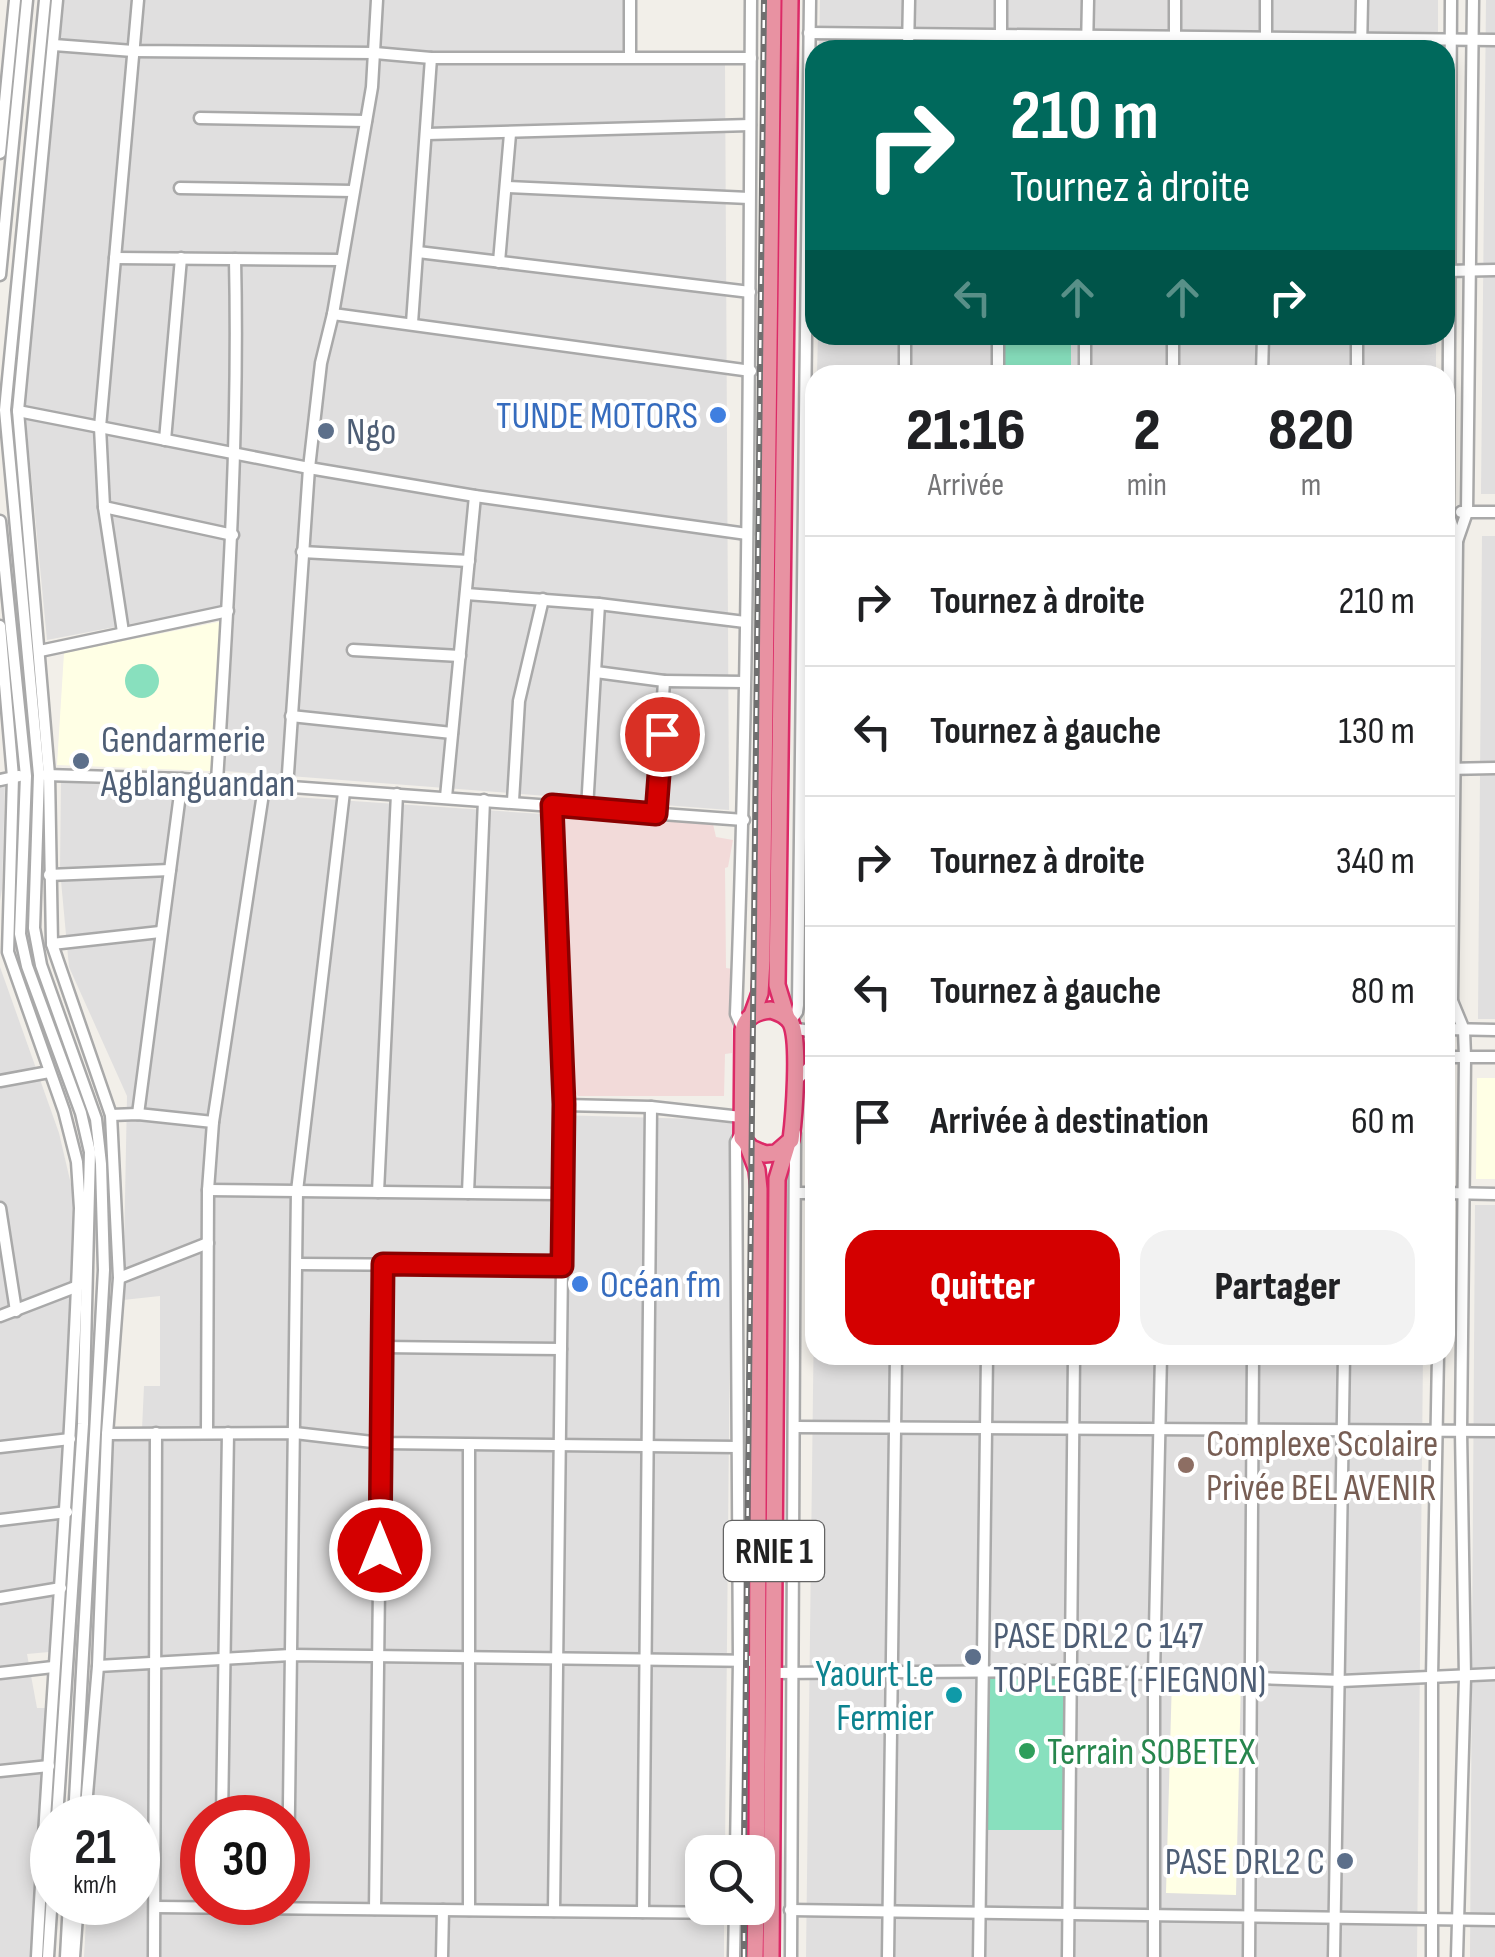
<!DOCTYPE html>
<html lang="fr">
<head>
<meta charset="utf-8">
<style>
	:root { --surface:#fff; --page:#f2f2f2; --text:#202124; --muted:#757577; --line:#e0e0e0; --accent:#d40000 }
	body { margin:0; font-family:"Sofia Sans Condensed",sans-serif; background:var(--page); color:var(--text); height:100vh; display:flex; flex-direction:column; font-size:38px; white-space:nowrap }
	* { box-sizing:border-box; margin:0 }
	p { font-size:32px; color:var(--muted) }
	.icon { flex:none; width:55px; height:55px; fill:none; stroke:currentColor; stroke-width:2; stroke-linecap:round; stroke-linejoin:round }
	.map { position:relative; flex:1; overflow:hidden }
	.panel { position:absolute; left:805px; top:365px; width:650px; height:1000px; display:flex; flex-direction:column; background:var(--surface); border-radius:30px; box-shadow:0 5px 15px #0003 }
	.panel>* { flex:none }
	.top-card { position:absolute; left:805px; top:40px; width:650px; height:305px; border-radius:30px; box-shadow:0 5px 15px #0003; background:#00695c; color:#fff; overflow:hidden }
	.fabs { position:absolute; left:685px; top:1835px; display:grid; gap:20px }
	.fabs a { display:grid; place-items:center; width:90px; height:90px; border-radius:20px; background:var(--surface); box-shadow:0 5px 15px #0003; font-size:50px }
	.speed { position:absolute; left:30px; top:1795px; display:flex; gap:20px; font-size:50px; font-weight:700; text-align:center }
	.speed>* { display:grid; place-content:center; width:130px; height:130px; border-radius:50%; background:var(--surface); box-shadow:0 5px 15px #0003; line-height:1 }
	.speed small { font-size:25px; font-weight:400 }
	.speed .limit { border:15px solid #d22; background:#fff; color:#111 }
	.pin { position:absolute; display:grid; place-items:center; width:85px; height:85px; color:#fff; margin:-42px; border:5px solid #fff; border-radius:50%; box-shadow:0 2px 10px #0007 }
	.me { position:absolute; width:110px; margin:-55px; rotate:0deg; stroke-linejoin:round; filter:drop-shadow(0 0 8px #0008) }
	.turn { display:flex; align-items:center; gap:35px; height:210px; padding:0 40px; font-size:45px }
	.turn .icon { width:130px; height:130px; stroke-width:2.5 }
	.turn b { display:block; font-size:70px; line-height:85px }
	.lanes { display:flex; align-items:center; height:95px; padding:0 40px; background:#0003; justify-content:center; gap:50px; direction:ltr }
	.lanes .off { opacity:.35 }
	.eta { display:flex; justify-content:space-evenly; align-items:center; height:170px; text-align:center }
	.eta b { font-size:60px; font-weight:800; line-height:70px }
	.cta { display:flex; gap:20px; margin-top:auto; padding:20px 40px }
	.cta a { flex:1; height:115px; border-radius:30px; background:var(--accent); color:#fff; font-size:40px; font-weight:800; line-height:115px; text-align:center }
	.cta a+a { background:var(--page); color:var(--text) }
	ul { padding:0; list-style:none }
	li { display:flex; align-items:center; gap:30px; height:130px; padding:0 40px; border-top:2px solid var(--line) }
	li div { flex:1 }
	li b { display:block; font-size:38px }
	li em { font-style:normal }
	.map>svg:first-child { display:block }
	.residential { fill:#e0dfdf; fill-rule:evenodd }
	.commercial { fill:#f2dad9 }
	.education { fill:#ffffe5 }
	.pitch { fill:#88e0be }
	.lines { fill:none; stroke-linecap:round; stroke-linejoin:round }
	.minor-casing { stroke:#a9a9a9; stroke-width:15 }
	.highway-casing { stroke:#dc2a67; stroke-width:20 }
	.minor { stroke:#fff; stroke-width:10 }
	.highway { stroke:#e892a2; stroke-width:15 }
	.rail-casing { stroke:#707070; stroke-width:6 }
	.rail { stroke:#fff; stroke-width:2.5; stroke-dasharray:8; stroke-linecap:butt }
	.route-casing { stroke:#8a0000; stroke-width:25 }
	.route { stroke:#d40000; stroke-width:18 }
	.shop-dot { fill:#3f7fe0; stroke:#fff; stroke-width:4 }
	.service-dot { fill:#5c6f8a; stroke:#fff; stroke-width:4 }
	.education-dot { fill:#8d6e63; stroke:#fff; stroke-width:4 }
	.culture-dot { fill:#0f9aa8; stroke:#fff; stroke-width:4 }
	.leisure-dot { fill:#2e9e5b; stroke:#fff; stroke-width:4 }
	.labels { text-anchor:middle; stroke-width:8; stroke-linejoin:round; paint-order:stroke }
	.shield { fill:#fff; stroke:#646464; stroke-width:2.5 }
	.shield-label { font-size:35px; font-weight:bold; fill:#222 }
	.shop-label { font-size:38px; fill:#366cbe; stroke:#fff; text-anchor:end }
	.service-label { font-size:38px; fill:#4e5e75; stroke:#fff; text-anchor:start }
	.education-label { font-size:38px; fill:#785e54; stroke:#fff; text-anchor:start }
	.culture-label { font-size:38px; fill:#0d838f; stroke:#fff; text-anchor:end }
	.leisure-label { font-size:38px; fill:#27864d; stroke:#fff; text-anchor:start }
</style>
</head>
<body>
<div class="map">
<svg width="1495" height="1957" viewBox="0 0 1495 1957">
	<rect width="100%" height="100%" fill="#f2efe9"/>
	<g class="residential">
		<polygon points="64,0 623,0 625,62 725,65 729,810 225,771 235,604 47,640 24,400"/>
		<polygon points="820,0 1438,0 1438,50 819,50"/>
		<polygon points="1486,0 1495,0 1495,494 1481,494"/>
		<polygon points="818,335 1436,335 1436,375 817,375"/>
		<polygon points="1482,536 1495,536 1495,1019 1478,1019"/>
		<path d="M 61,781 L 542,814 L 557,1115 L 732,1120 L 725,1852 L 702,1852 L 702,1908 L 724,1908 L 724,1957 L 84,1957 L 87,1903 L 138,1902 L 138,1818 L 92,1817 L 113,1429 L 142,1429 L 144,1386 L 160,1386 L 160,1296 L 123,1300 L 127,1096 L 69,967 L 60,870 ZM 202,1818 L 288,1818 L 288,1902 L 202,1902 Z"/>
		<polygon points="5,783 2,889 0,901 0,784"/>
		<polygon points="0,930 0,967 59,1133 73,1193 66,1437 49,1652 27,1654 37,1708 47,1708 35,1885 34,1957 0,1957"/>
		<polygon points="1475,1205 1495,1205 1495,1957 1470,1957"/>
		<polygon points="815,1231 815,1355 1423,1355 1417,1957 806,1957"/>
	</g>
	<polygon class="commercial" points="560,816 713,824 716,837 733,840 728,867 725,868 726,968 733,969 732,1053 725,1054 724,1096 578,1096 568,1082"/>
	<g class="education">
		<polygon points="223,621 211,771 57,765 64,653"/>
		<polygon points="1477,1078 1495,1078 1495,1179 1476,1179"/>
		<polygon points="1172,1678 1241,1679 1236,1895 1166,1893"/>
	</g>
	<g class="pitch">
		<rect x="1003" y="335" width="68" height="40"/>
		<circle cx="142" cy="681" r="17"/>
		<polygon points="988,1672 1069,1673 1064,1830 985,1830"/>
	</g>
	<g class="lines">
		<defs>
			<g id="minor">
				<polyline points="45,0 5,410 39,775 34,928 41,965 96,1119 101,1164 104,1270 74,1818"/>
				<polyline points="57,0 18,411 49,775 52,944 111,1115 119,1278 107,1434 98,1666 85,1818"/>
				<polyline points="809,33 1495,40"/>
				<polyline points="54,45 133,51 375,53 431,58 751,58"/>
				<polyline points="908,50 909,0"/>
				<polyline points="1001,50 1001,0"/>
				<polyline points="1087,50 1088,0"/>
				<polyline points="1175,50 1175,0"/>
				<polyline points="1266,50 1266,0"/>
				<polyline points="1361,50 1362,0"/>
				<polyline points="630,56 630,0"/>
				<polyline points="200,118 366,121"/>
				<polyline points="427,134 750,125"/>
				<polyline points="0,153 15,0"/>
				<polyline points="506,187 749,198"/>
				<polyline points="180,188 353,191"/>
				<polyline points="418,252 750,292"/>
				<polyline points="115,258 340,260"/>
				<polyline points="499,262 510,134"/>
				<polyline points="1446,271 1495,270"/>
				<polyline points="0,275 27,0"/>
				<polyline points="333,314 751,371"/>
				<polyline points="412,323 431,58"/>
				<polyline points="905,375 905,335"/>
				<polyline points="998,375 998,335"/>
				<polyline points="1085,375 1085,335"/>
				<polyline points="1173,375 1173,335"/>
				<polyline points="1262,375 1263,335"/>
				<polyline points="1357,375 1357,335"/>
				<polyline points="18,411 309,468 475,496 747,534"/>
				<polyline points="165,440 181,258"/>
				<polyline points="104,507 233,535"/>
				<polyline points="1461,512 1495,512"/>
				<polyline points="0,521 26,776 20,934 27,966 81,1113 90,1152 83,1424 57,1818"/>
				<polyline points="1457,541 1467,512 1473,0"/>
				<polyline points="302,552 469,561"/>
				<polyline points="466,594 599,604 745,622"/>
				<path d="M 0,626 L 13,777 L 8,952 L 64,1111 L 77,1162 L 80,1208 C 72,1458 50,1707 37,1957"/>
				<polyline points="123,632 104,507 100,427 138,0"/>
				<polyline points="353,650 460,656"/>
				<polyline points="40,651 228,611"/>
				<polyline points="596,672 664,681 656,814"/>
				<polyline points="664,681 744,682"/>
				<polyline points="291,716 452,733"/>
				<polyline points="1445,769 1495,768"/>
				<polyline points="46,775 182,779 744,820"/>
				<polyline points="0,780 19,776"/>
				<path d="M 217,781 C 228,607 239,434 235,259"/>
				<polyline points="287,788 309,468 321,363 333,314 372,87 377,0"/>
				<polyline points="446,797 475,496"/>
				<polyline points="513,801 519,701 543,599"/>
				<polyline points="552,805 564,1105 554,1911"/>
				<polyline points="587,809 599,604"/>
				<polyline points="49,875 170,870"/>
				<polyline points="52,944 160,932"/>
				<polyline points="1452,1001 1464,1030 1465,1057 1461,1431 1465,1677 1457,1957"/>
				<polyline points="1445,1019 1452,999 1457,542 1448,512 1451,0"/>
				<polyline points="790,1022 797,1012 798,1005 810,0"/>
				<polyline points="792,1028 815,1032"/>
				<polyline points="1445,1029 1495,1030"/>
				<path d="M 743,1030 L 736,1014 C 749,676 749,338 751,0"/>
				<polyline points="1445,1057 1495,1057"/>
				<polyline points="0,1081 49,1072"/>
				<polyline points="795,1082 815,1061"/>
				<polyline points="564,1105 651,1107 741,1117"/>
				<polyline points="138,1114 182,779"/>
				<polyline points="111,1115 138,1114 213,1122"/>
				<polyline points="208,1190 562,1194"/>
				<polyline points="378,1192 397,794"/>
				<polyline points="468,1193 484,800"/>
				<polyline points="796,1193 815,1193"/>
				<polyline points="1445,1193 1495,1194"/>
				<polyline points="0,1208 16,1311"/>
				<polyline points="297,1264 562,1266"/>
				<polyline points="119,1278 208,1243"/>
				<polyline points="0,1316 78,1286"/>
				<polyline points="382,1347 561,1349"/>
				<polyline points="796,1427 1495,1431"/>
				<polyline points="207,1433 208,1190 213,1122 264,787"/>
				<polyline points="107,1434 295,1433 381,1443 737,1447"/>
				<polyline points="469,1445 469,1910"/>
				<polyline points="0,1447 70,1439"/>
				<polyline points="0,1520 67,1512"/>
				<polyline points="0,1598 61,1588"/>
				<polyline points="98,1666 291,1655 759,1661"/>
				<polyline points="0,1673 53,1667"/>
				<polyline points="773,1673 1069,1671 1341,1681 1495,1674"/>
				<polyline points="0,1771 49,1766"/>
				<polyline points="222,1818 228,1433"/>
				<polyline points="736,1852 739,1661 736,1142 741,1133"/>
				<polyline points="288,1881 297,1191 344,792"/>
				<polyline points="155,1907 735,1913"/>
				<polyline points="375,1909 383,1265"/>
				<polyline points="790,1910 1495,1920"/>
				<polyline points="643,1912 651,1107"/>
				<polyline points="48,1957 52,1895"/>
				<polyline points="66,1957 69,1902"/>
				<polyline points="74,1957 78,1902"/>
				<polyline points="154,1957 156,1433"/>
				<polyline points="442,1957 443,1910"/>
				<polyline points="734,1957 735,1908"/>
				<polyline points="791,1957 795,1133"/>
				<polyline points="888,1957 896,1355"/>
				<polyline points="979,1957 987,1355"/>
				<polyline points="1068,1957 1074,1355"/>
				<polyline points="1154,1957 1154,1675 1161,1355"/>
				<polyline points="1249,1957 1253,1355"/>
				<polyline points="1334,1957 1344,1355"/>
				<polyline points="1432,1957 1432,1677 1438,1355"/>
			</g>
			<g id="highway">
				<path d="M 771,1010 C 779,1013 786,1015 791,1023 C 800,1042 794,1117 791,1140 L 776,1153 L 765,1154 L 751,1148 L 742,1138 L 743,1030 C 746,1016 757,1011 771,1010 Z"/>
				<polyline points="752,1015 760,993 762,960 773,0"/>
				<polyline points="787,1018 777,985 790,0"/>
				<polyline points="747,1144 757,1170 759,1189 757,1852"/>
				<polyline points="755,1957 756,1908"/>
				<polyline points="771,1957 777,1179 787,1146"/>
			</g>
		</defs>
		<use href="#minor" class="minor-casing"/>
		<use href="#highway" class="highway-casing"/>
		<use href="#minor" class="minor"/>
		<use href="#highway" class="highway"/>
		<defs>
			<g id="rail">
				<polyline points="744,1852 764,0"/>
				<polyline points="744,1957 744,1908"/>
			</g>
		</defs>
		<use href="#rail" class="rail-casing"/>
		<use href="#rail" class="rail"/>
	</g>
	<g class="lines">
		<defs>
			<polyline id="route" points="380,1550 383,1264 562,1266 564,1104 552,805 656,814 662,734"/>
		</defs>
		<use href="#route" class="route-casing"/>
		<use href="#route" class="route"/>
	</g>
	<g class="shop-dot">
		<circle cx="718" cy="415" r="10"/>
		<circle cx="580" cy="1284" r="10"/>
	</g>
	<g class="service-dot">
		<circle cx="326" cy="431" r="10"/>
		<circle cx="81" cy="761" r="10"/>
		<circle cx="973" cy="1657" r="10"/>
		<circle cx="1345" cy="1861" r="10"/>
	</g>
	<circle class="education-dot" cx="1186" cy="1465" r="10"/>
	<circle class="culture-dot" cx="954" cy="1695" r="10"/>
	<circle class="leisure-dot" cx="1027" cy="1751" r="10"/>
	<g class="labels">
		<rect class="shield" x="724" y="1521" width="100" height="60" rx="8"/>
		<g class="shield-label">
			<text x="774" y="1563">RNIE 1</text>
		</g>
		<g class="shop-label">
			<text x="698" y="428">TUNDE MOTORS</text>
			<text x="600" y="1297" text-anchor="start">Océan fm</text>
		</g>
		<g class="service-label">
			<text x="346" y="444">Ngo</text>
			<text x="101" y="752">Gendarmerie<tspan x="101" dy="44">Agblanguandan</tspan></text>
			<text x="993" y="1648">PASE DRL2 C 147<tspan x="993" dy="44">TOPLEGBE ( FIEGNON)</tspan></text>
			<text x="1325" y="1874" text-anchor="end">PASE DRL2 C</text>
		</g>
		<g class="education-label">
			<text x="1206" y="1456">Complexe Scolaire<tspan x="1206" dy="44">Privée BEL AVENIR</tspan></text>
		</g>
		<g class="culture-label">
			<text x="934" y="1686">Yaourt Le<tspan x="934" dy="44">Fermier</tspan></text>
		</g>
		<g class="leisure-label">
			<text x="1047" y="1764">Terrain SOBETEX</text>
		</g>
	</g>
</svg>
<div class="fabs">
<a><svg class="icon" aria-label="search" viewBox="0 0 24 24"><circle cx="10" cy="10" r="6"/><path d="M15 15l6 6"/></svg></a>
</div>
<div class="speed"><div>21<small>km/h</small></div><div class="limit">30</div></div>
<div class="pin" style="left:662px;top:734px;background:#d93025"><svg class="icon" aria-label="arrive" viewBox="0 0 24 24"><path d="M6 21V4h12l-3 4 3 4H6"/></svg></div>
<svg class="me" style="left:380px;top:1550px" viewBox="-20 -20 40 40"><circle r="17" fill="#d40000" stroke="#fff" stroke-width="3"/><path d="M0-11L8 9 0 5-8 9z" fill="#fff"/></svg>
<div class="top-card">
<div class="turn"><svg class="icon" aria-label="right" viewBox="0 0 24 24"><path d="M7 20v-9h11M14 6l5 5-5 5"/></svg><div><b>210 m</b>Tournez à droite</div></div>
<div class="lanes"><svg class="icon off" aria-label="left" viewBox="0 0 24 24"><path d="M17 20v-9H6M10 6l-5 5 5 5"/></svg><svg class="icon off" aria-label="ahead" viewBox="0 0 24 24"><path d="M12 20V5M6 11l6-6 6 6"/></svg><svg class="icon off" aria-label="ahead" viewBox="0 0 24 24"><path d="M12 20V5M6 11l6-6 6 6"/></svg><svg class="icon" aria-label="right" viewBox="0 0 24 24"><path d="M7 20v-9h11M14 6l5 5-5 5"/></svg></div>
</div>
<section class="panel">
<div class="eta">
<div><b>21:16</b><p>Arrivée</p></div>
<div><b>2</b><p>min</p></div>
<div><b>820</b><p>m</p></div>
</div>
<ul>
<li><svg class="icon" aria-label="right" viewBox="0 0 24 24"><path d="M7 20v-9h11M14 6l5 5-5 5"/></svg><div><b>Tournez à droite</b></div><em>210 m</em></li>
<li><svg class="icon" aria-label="left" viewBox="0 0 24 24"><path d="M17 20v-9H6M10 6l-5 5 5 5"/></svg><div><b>Tournez à gauche</b></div><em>130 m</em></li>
<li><svg class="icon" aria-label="right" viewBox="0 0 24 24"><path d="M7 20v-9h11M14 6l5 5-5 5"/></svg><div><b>Tournez à droite</b></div><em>340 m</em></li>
<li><svg class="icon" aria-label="left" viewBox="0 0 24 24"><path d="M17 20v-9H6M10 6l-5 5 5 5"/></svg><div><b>Tournez à gauche</b></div><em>80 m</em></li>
<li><svg class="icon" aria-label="arrive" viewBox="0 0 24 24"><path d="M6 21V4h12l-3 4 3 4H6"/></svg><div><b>Arrivée à destination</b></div><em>60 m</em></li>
</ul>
<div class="cta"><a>Quitter</a><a>Partager</a></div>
</section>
</div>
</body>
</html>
